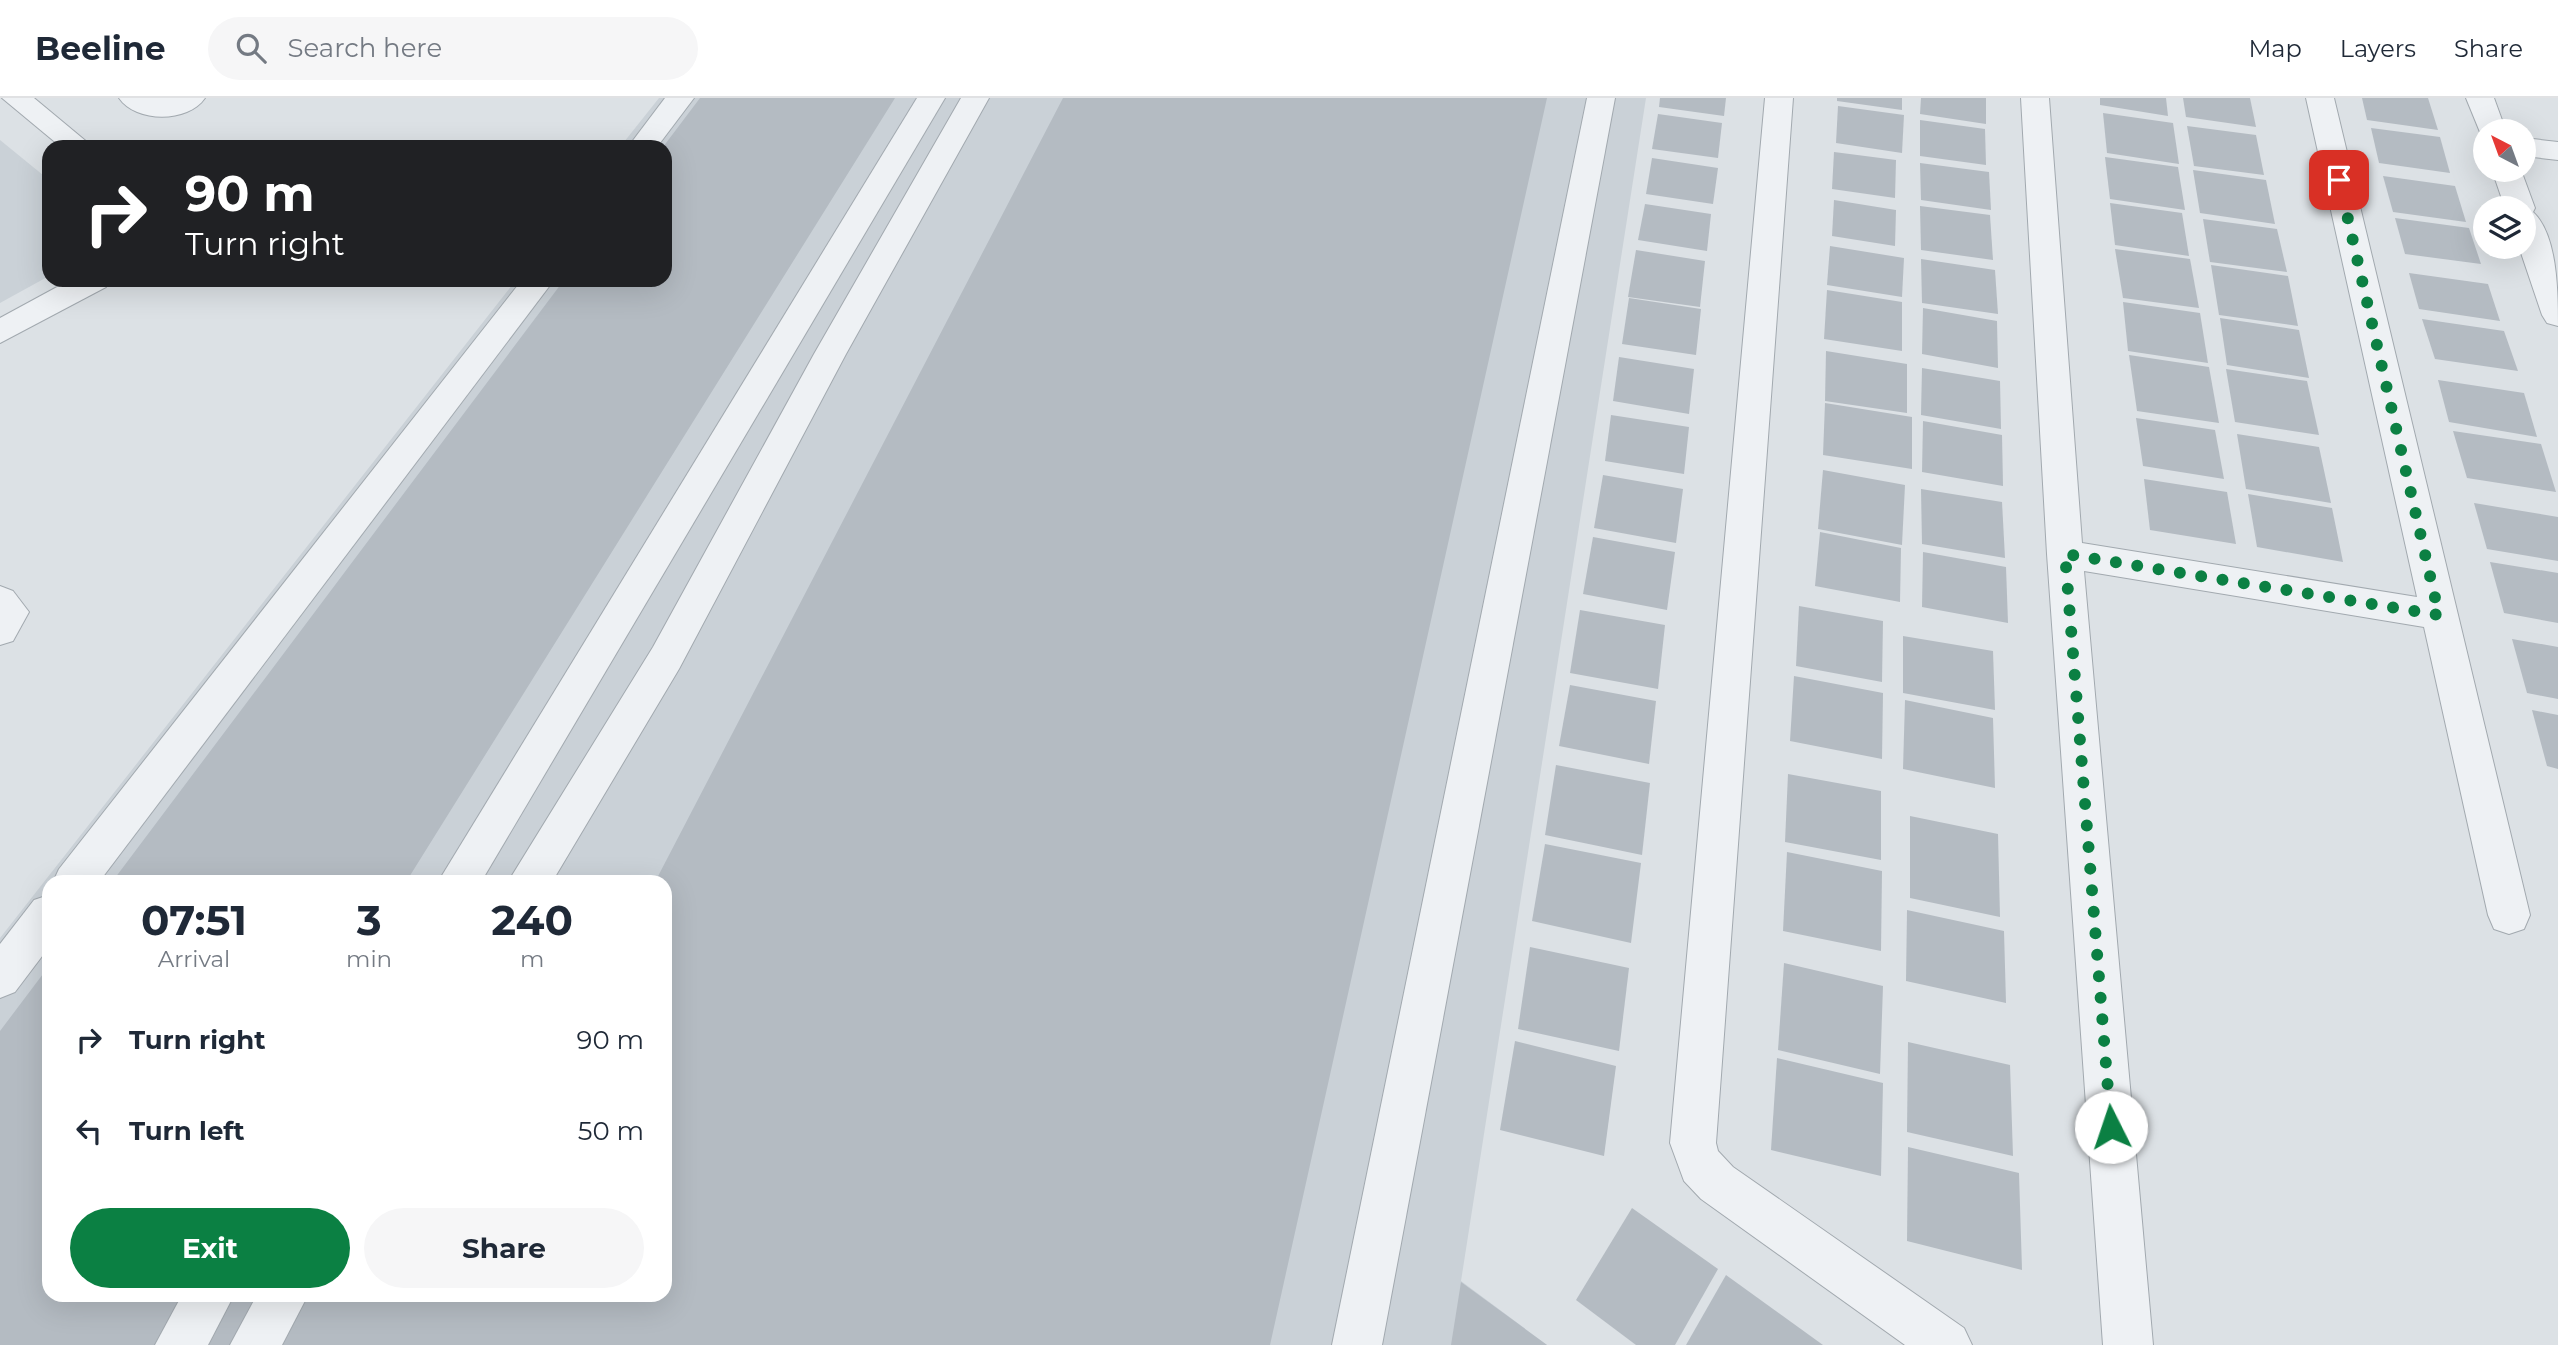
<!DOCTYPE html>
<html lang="en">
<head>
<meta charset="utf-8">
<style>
	:root { --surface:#fff; --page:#f6f6f7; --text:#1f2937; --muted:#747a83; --line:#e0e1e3; --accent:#0b8043 }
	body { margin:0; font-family:Montserrat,sans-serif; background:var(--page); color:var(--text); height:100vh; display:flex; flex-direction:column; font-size:26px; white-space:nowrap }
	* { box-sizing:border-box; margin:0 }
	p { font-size:23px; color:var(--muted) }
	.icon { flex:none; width:38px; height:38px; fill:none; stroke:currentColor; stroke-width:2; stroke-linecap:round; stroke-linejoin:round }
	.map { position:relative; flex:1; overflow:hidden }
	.side { position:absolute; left:42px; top:777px; width:630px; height:427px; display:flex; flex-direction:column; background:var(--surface); border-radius:21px; box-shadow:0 7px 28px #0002 }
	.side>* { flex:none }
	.banner { position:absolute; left:42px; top:42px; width:630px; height:147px; border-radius:21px; box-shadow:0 7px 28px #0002; background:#202124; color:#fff; overflow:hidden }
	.needle { width:46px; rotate:319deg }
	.fabs { position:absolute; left:2473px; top:21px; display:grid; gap:14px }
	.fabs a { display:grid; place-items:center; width:63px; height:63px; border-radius:50%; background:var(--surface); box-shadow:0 7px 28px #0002; font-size:35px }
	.pin { position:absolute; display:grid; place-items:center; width:60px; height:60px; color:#fff; margin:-30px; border-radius:14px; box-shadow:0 4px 10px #0006 }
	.me { position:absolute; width:77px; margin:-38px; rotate:356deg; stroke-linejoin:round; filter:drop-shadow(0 0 5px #0008) }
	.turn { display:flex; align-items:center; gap:24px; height:147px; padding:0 28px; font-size:32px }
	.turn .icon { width:91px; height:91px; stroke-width:2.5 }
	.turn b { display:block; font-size:49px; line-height:60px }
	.eta { display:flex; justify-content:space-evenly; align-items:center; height:119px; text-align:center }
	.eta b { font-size:42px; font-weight:700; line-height:49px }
	.primary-button { display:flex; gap:14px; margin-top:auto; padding:14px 28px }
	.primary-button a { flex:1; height:80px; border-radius:42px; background:var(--accent); color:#fff; font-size:28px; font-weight:700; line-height:80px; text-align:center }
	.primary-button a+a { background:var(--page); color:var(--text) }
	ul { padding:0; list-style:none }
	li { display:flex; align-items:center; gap:21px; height:91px; padding:0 28px }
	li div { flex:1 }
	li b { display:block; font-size:26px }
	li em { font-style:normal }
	header { display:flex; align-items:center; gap:42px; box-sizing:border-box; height:98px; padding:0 35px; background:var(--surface); border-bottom:2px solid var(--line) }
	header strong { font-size:33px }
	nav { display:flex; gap:38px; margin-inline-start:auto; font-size:24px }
	.search { width:490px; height:63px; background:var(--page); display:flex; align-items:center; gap:18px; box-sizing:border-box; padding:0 24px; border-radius:38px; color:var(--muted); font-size:26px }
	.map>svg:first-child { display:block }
	.built { fill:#cad1d7; fill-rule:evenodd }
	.building { fill:#b4bbc2 }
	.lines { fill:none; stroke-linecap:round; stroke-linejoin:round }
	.minor-casing { stroke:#a2a9af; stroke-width:2 }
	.minor { fill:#eef1f4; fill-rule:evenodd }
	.route { stroke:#0b8043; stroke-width:12; stroke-dasharray:0 21.6 }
</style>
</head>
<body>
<header>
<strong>Beeline</strong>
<div class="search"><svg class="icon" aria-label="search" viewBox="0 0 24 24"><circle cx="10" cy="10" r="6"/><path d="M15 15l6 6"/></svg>Search here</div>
<nav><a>Map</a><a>Layers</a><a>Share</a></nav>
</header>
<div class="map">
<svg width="2558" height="1247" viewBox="0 0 2558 1247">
	<rect width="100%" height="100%" fill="#dce1e5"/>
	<g class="built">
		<path d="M 659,0 L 1646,0 L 1461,1183 L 1547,1247 L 0,1247 L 0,840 L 516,182 L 665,182 L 665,49 L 620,49 ZM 49,784 L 665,784 L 665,1197 L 49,1197 Z"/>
		<polygon points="0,42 49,82 49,178 0,205"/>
	</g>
	<g class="building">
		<polygon points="700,0 895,0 406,784 112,784 564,182 665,182 663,49"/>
		<polygon points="1063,0 1547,0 1270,1247 0,1247 0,933 49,868 49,1197 665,1197 665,784 655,784"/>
		<polygon points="1660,0 1726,0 1724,18 1659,9"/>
		<polygon points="1837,0 1902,0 1902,12 1837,3"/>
		<polygon points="1921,0 1986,0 1986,26 1920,16"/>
		<polygon points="2100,0 2166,0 2168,18 2100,7"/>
		<polygon points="2183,0 2250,0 2256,29 2186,19"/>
		<polygon points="2362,0 2428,0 2438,32 2367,22"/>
		<polygon points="1838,8 1904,17 1902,55 1836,45"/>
		<polygon points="2103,15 2173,25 2179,66 2107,55"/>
		<polygon points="1658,16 1722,25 1718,60 1652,51"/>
		<polygon points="1920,22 1985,31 1986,67 1920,58"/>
		<polygon points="2187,28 2256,37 2264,77 2194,68"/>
		<polygon points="2371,30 2440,39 2450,75 2379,65"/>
		<polygon points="1834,54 1896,62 1895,100 1832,91"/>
		<polygon points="2105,59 2178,69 2185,112 2110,101"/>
		<polygon points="1652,60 1718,70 1713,106 1646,96"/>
		<polygon points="1920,65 1989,74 1991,112 1921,102"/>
		<polygon points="2193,72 2266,82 2275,126 2200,115"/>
		<polygon points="2383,78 2455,88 2466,124 2393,114"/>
		<polygon points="1834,102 1896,112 1895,148 1832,138"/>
		<polygon points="2110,105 2182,115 2189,158 2115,147"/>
		<polygon points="1645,106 1711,116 1707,153 1638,142"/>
		<polygon points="1920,108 1990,117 1993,162 1921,152"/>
		<polygon points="2395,120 2469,130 2481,166 2405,156"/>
		<polygon points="2203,121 2277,131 2287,174 2210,164"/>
		<polygon points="1830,148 1904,160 1902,199 1827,187"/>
		<polygon points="2115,151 2190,161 2199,210 2123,200"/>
		<polygon points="1636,152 1705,163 1700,209 1628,199"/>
		<polygon points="1921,161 1995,172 1998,216 1922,205"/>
		<polygon points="2211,167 2288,178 2298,228 2219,217"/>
		<polygon points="2409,175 2488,186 2500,223 2419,211"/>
		<polygon points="1827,192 1902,204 1902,253 1824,241"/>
		<polygon points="1629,200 1701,211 1696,257 1622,246"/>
		<polygon points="2123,204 2200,215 2208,265 2128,253"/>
		<polygon points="1923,210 1997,223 1998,270 1922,256"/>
		<polygon points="2220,220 2299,232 2309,280 2227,267"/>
		<polygon points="2422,221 2504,233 2518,273 2435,261"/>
		<polygon points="1826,253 1907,266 1907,315 1825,303"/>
		<polygon points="2129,257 2209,269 2219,325 2137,313"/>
		<polygon points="1619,259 1694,271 1689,316 1613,303"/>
		<polygon points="1922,270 2000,283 2001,331 1921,317"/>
		<polygon points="2226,271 2307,283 2319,337 2235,324"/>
		<polygon points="2438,282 2524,295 2537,339 2449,324"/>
		<polygon points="1825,305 1912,319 1912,371 1823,357"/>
		<polygon points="1611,317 1689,329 1684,376 1605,363"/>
		<polygon points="2136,320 2215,332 2224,381 2143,368"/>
		<polygon points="1923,323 2002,337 2003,388 1922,374"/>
		<polygon points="2453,333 2541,346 2556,394 2467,380"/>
		<polygon points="2237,336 2319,349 2331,405 2246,391"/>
		<polygon points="1823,372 1905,387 1902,447 1818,431"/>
		<polygon points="1603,377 1683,391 1676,445 1594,430"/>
		<polygon points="2144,381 2227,394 2236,446 2150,432"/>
		<polygon points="1921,391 2002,404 2005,460 1922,446"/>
		<polygon points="2248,396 2332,410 2343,464 2257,449"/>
		<polygon points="2474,405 2558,419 2558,463 2487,451"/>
		<polygon points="1820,434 1901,450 1900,504 1815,488"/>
		<polygon points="1593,439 1675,454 1667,512 1583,496"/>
		<polygon points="1923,454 2006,469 2008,525 1922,509"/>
		<polygon points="2490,464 2558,475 2558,525 2504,515"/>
		<polygon points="1799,508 1883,523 1882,584 1796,568"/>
		<polygon points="1580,512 1665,527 1658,591 1570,575"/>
		<polygon points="1903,538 1993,553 1995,612 1903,595"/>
		<polygon points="2512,541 2558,549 2558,601 2527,595"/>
		<polygon points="1794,578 1883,595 1882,661 1790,643"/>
		<polygon points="1570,587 1656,603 1649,666 1559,648"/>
		<polygon points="1905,602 1993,620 1995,690 1903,671"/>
		<polygon points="2532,612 2558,617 2558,671 2547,668"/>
		<polygon points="1556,667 1650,685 1642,757 1545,737"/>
		<polygon points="1788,676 1881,693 1881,762 1785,744"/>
		<polygon points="1910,718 1998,736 2000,819 1910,800"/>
		<polygon points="1545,746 1641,765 1631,845 1532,823"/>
		<polygon points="1787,754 1882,773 1881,853 1783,833"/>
		<polygon points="1907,812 2004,833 2006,905 1906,883"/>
		<polygon points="1530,849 1629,870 1619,953 1518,931"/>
		<polygon points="1784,865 1883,888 1880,976 1778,952"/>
		<polygon points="1515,943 1616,968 1604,1058 1500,1032"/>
		<polygon points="1908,944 2010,967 2013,1058 1907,1034"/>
		<polygon points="1777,960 1883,985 1881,1078 1771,1052"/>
		<polygon points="1908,1049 2019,1075 2022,1172 1907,1143"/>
		<polygon points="1632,1110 1718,1171 1675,1247 1636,1247 1576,1202"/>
		<polygon points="1726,1177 1823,1247 1686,1247"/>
		<polygon points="1461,1184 1547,1247 1451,1247"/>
	</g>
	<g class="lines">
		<defs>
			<g id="minor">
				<polygon points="2,0 34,0 93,49 61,49"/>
				<path d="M 119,0 L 205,0 C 188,25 136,25 119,0 Z"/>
				<polygon points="665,0 694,0 657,49 628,49"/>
				<polygon points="917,0 945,0 481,784 438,784"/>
				<polygon points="961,0 989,0 846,256 679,571 552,784 508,784 653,549 814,256"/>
				<polygon points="1587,0 1615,0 1382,1247 1332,1247"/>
				<polygon points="1765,0 1793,0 1716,1045 1718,1053 1733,1069 1964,1230 1972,1247 1905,1247 1701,1101 1684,1083 1670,1045"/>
				<polygon points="2021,0 2049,0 2082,445 2417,499 2306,0 2334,0 2530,817 2524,831 2509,836 2494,831 2488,817 2424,529 2084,473 2153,1247 2103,1247 2047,456"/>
				<polygon points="2466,0 2494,0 2506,33 2485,33 2485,40 2482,39"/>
				<polygon points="2524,40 2558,44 2558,62 2524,58"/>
				<path d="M 2492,72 L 2521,72 L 2535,110 L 2533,114 C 2558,137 2558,196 2558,228 L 2547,225 L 2542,217 L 2519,149 L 2524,149 L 2524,110 L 2505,110 Z"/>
				<polygon points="70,182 110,182 106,189 0,245 0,220"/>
				<polygon points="522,182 554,182 99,784 53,784 59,771"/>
				<polygon points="0,488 13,493 29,514 13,543 0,547"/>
				<polygon points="49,797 49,849 15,894 0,900 0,846 34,802"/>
				<polygon points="182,1197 234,1197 208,1247 155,1247"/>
				<polygon points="257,1197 308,1197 282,1247 230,1247"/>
			</g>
		</defs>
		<use href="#minor" class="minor-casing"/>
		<use href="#minor" class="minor"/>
	</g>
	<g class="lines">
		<polyline class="route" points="2111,1029 2065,456 2439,517 2339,82"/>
	</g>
</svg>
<div class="fabs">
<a><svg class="needle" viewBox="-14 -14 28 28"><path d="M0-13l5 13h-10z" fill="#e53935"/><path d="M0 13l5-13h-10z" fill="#747a83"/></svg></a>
<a><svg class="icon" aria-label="layers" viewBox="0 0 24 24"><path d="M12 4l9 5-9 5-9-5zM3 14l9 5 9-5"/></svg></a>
</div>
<div class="pin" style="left:2339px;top:82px;background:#d93025"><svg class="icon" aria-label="arrive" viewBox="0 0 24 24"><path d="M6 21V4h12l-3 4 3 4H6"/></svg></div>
<svg class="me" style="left:2111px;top:1029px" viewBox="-20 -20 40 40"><circle r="19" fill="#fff"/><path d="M0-13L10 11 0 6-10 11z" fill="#0b8043"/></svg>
<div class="banner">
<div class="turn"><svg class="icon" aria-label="right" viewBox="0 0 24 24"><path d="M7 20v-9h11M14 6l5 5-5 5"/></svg><div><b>90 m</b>Turn right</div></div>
</div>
<section class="side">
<div class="eta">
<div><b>07:51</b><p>Arrival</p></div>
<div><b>3</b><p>min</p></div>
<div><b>240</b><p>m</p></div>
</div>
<ul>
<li><svg class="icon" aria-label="right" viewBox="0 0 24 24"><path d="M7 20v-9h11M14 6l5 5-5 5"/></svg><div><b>Turn right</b></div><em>90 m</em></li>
<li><svg class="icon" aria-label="left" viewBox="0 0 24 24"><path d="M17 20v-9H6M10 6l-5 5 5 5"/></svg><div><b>Turn left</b></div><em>50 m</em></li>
</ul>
<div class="primary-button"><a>Exit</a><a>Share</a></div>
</section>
</div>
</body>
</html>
